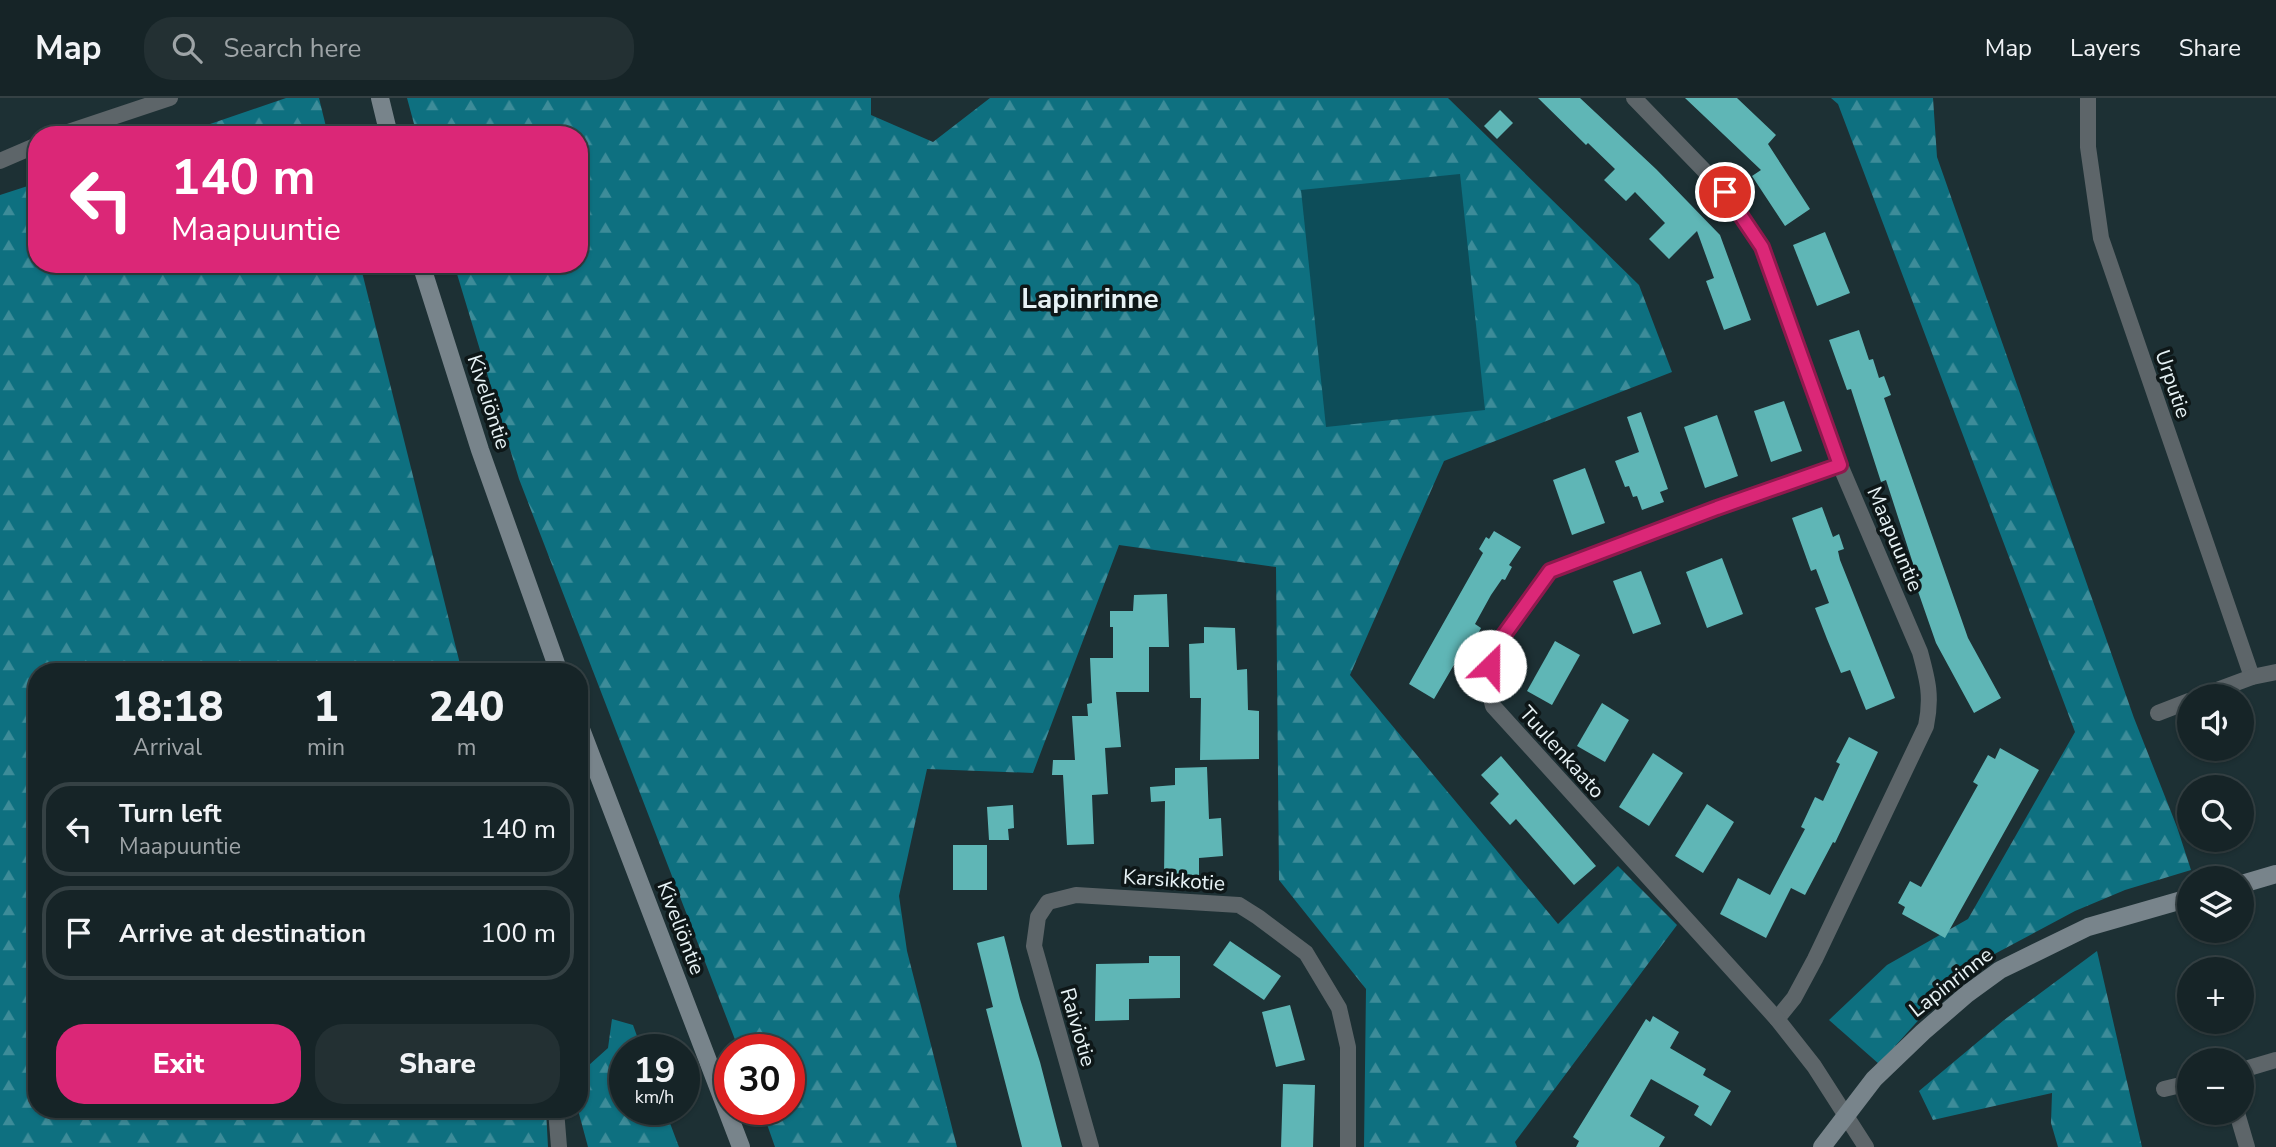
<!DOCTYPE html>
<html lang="en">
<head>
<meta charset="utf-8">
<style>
	:root { --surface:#162427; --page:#233033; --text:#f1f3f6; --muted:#9ea4a7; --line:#354144; --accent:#db2777 }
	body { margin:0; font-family:"Nunito Sans",sans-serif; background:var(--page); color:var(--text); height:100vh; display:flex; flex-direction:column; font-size:26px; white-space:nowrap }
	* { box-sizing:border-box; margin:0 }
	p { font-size:23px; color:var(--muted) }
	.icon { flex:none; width:38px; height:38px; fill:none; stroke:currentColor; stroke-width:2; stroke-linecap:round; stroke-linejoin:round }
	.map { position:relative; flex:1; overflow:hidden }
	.sheet { position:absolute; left:28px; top:565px; width:560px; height:455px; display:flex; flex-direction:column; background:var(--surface); border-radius:28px; box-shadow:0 2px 5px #0004,0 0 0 2px var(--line) }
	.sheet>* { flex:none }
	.banner { position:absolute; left:28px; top:28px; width:560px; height:147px; border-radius:28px; box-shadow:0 2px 5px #0004,0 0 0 2px var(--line); background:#db2777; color:#fff; overflow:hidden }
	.buttons { position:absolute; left:2177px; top:586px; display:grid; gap:14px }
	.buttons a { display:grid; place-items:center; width:77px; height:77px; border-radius:50%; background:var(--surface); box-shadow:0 2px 5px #0004,0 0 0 2px var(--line); font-size:35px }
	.speed { position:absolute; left:609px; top:936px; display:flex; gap:14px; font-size:35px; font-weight:700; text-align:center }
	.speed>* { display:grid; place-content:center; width:91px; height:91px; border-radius:50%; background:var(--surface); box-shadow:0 2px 5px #0004,0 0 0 2px var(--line); line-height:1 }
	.speed small { font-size:18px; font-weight:400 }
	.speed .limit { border:10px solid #d22; background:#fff; color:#111 }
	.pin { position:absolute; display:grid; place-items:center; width:60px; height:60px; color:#fff; margin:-30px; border:4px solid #fff; border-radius:50%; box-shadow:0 2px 7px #0007 }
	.me { position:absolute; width:77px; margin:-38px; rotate:23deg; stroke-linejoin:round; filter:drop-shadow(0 0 5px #0008) }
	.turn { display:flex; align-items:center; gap:24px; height:147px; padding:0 28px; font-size:32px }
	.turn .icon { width:91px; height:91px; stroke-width:2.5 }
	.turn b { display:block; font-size:49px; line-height:60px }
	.eta { display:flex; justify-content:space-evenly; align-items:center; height:119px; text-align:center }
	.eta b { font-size:42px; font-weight:800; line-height:49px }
	.action { display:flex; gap:14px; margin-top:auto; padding:14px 28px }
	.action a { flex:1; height:80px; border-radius:28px; background:var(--accent); color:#fff; font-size:28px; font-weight:800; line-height:80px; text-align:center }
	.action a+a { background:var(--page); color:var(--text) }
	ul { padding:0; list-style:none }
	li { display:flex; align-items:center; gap:21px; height:94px; margin:0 14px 10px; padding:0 14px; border:4px solid var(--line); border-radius:28px }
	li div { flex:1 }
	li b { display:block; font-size:26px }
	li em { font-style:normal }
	header { display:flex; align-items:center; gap:42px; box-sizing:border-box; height:98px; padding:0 35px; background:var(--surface); border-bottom:2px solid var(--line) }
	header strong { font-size:33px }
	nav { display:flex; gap:38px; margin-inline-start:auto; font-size:24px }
	.search { width:490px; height:63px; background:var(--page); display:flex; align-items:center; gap:18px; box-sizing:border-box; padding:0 24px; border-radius:28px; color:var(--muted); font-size:26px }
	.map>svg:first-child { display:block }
	.forest { fill:url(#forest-firs) }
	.pitch { fill:#0d4d59 }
	.building { fill:#5fb6b6 }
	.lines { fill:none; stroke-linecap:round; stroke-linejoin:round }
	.street { stroke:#5d6569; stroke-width:16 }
	.secondary { stroke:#78848b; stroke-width:18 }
	.route-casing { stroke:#8e194d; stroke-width:18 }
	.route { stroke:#db2777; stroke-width:12 }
	.labels { text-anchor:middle; stroke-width:7; stroke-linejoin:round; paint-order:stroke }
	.street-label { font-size:21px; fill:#e7f2f5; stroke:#0e1718 }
	.district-label { font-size:28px; font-weight:bold; fill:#e7f2f5; stroke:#0e1718 }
</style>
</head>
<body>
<header>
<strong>Map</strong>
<div class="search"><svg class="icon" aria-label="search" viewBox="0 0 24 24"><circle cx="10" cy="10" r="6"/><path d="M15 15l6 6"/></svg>Search here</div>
<nav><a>Map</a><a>Layers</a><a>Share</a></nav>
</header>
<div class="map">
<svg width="2276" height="1049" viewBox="0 0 2276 1049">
	<defs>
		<pattern id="forest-firs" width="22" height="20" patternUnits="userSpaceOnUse" patternTransform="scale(1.75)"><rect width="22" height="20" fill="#0e7080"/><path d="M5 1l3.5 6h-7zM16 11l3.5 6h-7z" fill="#3d8c99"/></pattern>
	</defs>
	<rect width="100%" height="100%" fill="#1d3034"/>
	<g class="forest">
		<polygon points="286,0 319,0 328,37 178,37"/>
		<polygon points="407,0 871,0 871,17 933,44 990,0 1448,0 1639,187 1672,274 1444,363 1350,577 1558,826 1618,768 1677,827 1515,1044 1517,1049 1364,1049 1366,891 1279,782 1276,469 1119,447 1033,675 927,671 899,798 907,853 957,1049 775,1049 762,1012 789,1012 789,952 739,952 519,381 454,166 579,166 579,37 417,37"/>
		<polygon points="1831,0 1933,0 1937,59 2134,620 2177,729 2191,772 2125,792 2075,813 1987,860 1951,886 1879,966 1829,922 1887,867 1968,821 2075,634 1838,6"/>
		<polygon points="37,85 37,166 360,166 462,574 37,574 37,1012 546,1012 548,1049 0,1049 0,97"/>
		<polygon points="2097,853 2142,1049 2058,1049 2051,1025 2052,995 1933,1022 1919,993 2004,922"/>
		<polygon points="612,921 633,927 642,952 625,952 625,1012 665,1012 679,1049 588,1049 578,1012 579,976 608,950"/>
	</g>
	<polygon class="pitch" points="1460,76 1485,312 1326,329 1301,92"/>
	<g class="building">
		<polygon points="1538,0 1580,0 1656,71 1720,137 1751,222 1724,232 1706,183 1714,180 1697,133 1669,161 1649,141 1665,125 1635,94 1626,103 1604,82 1615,71 1588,45 1586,47"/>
		<polygon points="1685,0 1737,0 1776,37 1768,46 1810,111 1785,128 1752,78 1761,72"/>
		<polygon points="1500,12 1513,25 1497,41 1484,28"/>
		<polygon points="1825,134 1850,195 1817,208 1793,147"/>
		<polygon points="1859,232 1869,262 1873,261 1879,280 1884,278 1891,297 1884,300 1968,540 2001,600 1974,615 1936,545 1913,479 1917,478 1886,382 1881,384 1851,291 1847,292 1829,242"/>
		<polygon points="1784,303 1802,353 1771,364 1754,313"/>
		<polygon points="1641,314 1668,391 1660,394 1664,404 1642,412 1637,398 1633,399 1629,388 1625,389 1615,363 1639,354 1627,319"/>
		<polygon points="1717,317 1738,378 1705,390 1684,329"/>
		<polygon points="1585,370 1605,425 1572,437 1553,382"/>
		<polygon points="1822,409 1833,439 1839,436 1844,451 1838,453 1840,462 1895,600 1866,612 1850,572 1841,575 1827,541 1815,510 1829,505 1816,471 1811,473 1792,420"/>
		<polygon points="1494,433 1521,449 1509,467 1512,469 1505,482 1502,481 1491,497 1475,526 1481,530 1474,544 1469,541 1434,601 1409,586 1483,455 1479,451 1486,439 1489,441"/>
		<polygon points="1722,460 1743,516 1707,530 1686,474"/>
		<polygon points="1641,473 1661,526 1633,536 1613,483"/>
		<polygon points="1167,496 1169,549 1149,549 1149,594 1116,594 1121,649 1105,650 1108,696 1092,697 1094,746 1067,747 1063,677 1052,677 1053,662 1075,662 1072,618 1088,618 1087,606 1092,605 1090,560 1113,560 1113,529 1110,529 1110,513 1133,513 1134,497"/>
		<polygon points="1204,529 1235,530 1237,572 1247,571 1248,612 1259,613 1259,661 1200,662 1201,600 1190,600 1189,546 1204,545"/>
		<polygon points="1555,543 1580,557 1552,607 1527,593"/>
		<polygon points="1602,605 1629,622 1605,664 1577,648"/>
		<polygon points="1849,639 1878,654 1835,745 1833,744 1805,797 1791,790 1766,840 1720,816 1738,780 1770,797 1805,731 1801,729 1815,699 1823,703 1840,666 1836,664"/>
		<polygon points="2000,650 2039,672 1945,840 1902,816 1905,809 1898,805 1910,783 1921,789 1978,687 1973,684 1988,657 1995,661"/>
		<polygon points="1653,655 1683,675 1649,728 1619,709"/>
		<polygon points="1501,658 1596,768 1574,787 1516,721 1510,727 1490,705 1499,696 1481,677"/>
		<polygon points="1207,669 1209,721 1221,720 1223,758 1199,760 1199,777 1164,777 1165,703 1151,704 1150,689 1175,687 1175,670"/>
		<polygon points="1707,706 1734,724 1703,775 1675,758"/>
		<polygon points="1013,707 1014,730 1008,731 1009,742 989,742 987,709"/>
		<rect x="953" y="747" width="34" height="45"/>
		<polygon points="1004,838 1020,901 1040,964 1062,1049 1022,1049 986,911 993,909 977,845"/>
		<polygon points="1230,843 1281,878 1264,902 1213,867"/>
		<polygon points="1149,858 1180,858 1180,900 1129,901 1129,922 1095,923 1096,866 1149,865"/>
		<polygon points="1290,907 1305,962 1276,969 1262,914"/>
		<polygon points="1653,918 1679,934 1670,950 1706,971 1703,977 1731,993 1711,1028 1694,1017 1699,1008 1651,981 1630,1018 1665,1039 1659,1049 1576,1049 1579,1043 1573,1039 1646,921 1650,924"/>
		<polygon points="1283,986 1315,987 1313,1049 1281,1049"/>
	</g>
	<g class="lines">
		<g class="street">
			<path d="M 1634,0 L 1725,94 L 1762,149 L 1840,367 L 1920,554 C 1928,583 1932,599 1926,628 L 1815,861 L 1794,900 L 1777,921"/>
			<polyline points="2088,0 2088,49 2101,140 2252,579"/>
			<polyline points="59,37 170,0"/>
			<polyline points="0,63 37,47"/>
			<polyline points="1840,367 1717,410 1550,473 1493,552 1487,585 1493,608 1777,921 1814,968 1866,1049"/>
			<polyline points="2201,598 2252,579 2276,574"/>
			<polyline points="2158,615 2189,603"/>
			<polyline points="2242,972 2276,962"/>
			<polyline points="2164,991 2189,985"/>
			<polyline points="556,1012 559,1049"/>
			<polyline points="2237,1015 2247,1049"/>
			<polyline points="1091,1049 1034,848 1038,819 1048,804 1076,797 1239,807 1258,819 1306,855 1339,910 1348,949 1348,1049"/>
		</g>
		<g class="secondary">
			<polyline points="380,0 389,37"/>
			<polyline points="421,166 480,352 559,574"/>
			<polyline points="579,626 741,1049"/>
			<polyline points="2242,786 2276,776"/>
			<polyline points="1822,1049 1874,981 1923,934 1967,896 2000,872 2088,829 2189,800"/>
		</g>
	</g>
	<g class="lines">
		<defs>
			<polyline id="route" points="1490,568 1493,552 1550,473 1717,410 1840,367 1762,149 1725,94"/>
		</defs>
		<use href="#route" class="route-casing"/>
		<use href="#route" class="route"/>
	</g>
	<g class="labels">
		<g class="street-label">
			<text transform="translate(2173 286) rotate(71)" y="7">Urputie</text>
			<text transform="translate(489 304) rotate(72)" y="7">Kiveliöntie</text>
			<text transform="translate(1895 441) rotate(67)" y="7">Maapuuntie</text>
			<text transform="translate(1562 654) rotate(48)" y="7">Tuulenkaato</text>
			<text transform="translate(1174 782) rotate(4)" y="7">Karsikkotie</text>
			<text transform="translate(681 830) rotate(69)" y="7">Kiveliöntie</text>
			<text transform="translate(1951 884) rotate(-38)" y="7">Lapinrinne</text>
			<text transform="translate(1078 929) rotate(74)" y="7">Raiviotie</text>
		</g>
		<g class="district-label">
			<text x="1090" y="210">Lapinrinne</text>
		</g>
	</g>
</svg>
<div class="buttons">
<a><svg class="icon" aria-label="sound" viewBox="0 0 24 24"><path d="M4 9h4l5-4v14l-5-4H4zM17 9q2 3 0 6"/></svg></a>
<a><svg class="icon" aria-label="search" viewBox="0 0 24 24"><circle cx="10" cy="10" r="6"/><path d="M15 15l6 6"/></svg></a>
<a><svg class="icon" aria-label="layers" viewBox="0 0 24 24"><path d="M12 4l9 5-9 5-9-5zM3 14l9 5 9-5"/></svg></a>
<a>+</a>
<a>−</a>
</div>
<div class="speed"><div>19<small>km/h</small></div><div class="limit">30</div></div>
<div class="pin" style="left:1725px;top:94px;background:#d93025"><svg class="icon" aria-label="arrive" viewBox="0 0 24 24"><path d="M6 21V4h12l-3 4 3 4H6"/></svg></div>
<svg class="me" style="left:1490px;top:568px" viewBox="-20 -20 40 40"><circle r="19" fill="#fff"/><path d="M0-13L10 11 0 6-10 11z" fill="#db2777"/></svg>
<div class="banner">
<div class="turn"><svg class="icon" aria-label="left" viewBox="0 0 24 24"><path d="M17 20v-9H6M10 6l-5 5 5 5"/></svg><div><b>140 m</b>Maapuuntie</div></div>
</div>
<section class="sheet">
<div class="eta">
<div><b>18:18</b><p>Arrival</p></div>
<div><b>1</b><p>min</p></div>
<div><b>240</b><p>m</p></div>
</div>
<ul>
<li><svg class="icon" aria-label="left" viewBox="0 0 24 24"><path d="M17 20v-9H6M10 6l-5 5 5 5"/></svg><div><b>Turn left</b><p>Maapuuntie</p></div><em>140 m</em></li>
<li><svg class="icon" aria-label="arrive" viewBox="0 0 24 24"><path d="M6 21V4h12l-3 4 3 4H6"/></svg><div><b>Arrive at destination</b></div><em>100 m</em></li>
</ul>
<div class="action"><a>Exit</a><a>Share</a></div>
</section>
</div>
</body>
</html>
